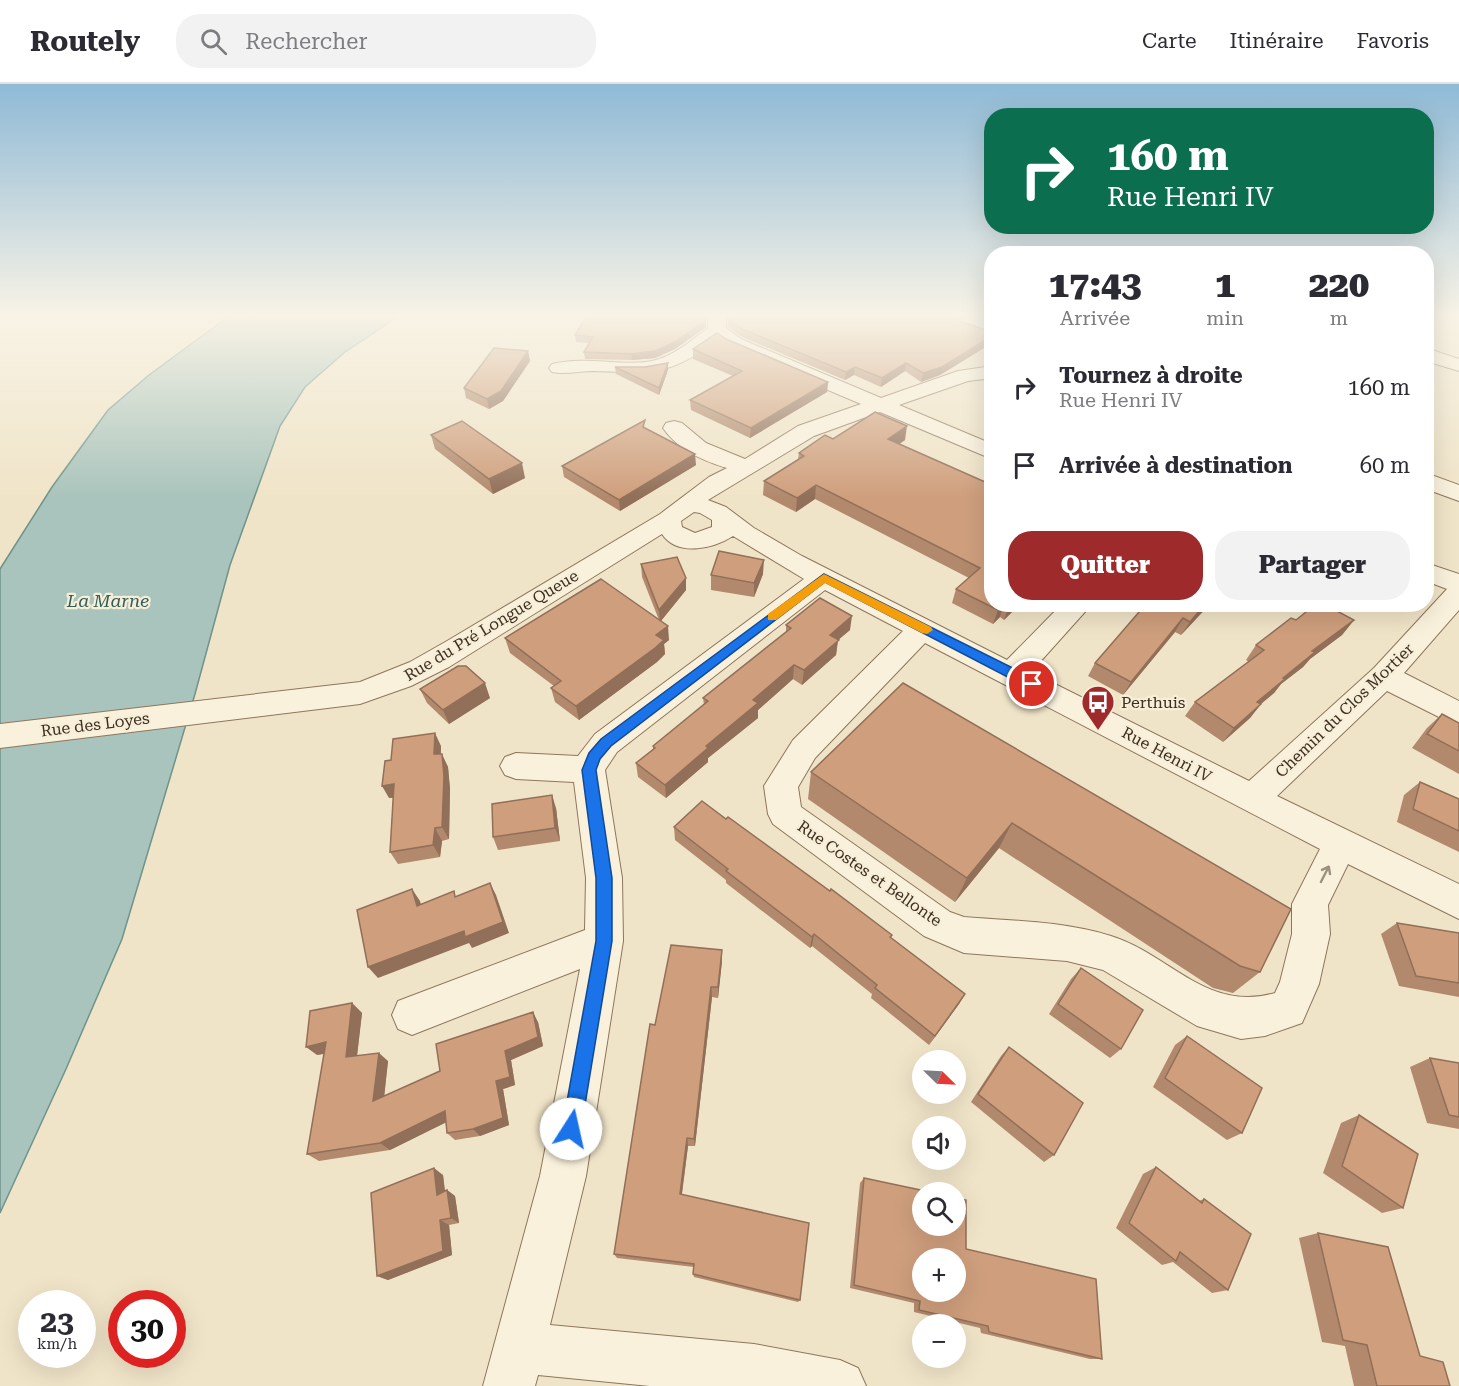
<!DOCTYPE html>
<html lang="fr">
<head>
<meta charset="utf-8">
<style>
	:root { --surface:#fff; --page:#f2f2f3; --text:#2b2b33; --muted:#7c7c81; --line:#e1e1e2; --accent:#9e2a2b }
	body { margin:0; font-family:"Roboto Serif",serif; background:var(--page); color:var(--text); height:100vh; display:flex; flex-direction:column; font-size:22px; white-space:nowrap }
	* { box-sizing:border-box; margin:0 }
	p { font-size:20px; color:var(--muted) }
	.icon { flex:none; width:33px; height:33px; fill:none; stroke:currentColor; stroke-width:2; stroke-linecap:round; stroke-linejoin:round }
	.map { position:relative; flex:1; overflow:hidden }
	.sheet { position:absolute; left:984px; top:162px; width:450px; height:366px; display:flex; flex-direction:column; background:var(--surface); border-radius:24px; box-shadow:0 6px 24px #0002 }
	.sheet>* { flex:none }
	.guide { position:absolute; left:984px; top:24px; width:450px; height:126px; border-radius:24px; box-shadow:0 6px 24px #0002; background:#0b6e4f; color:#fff; overflow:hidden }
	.needle { width:39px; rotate:114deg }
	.fabs { position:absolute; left:912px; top:966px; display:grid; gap:12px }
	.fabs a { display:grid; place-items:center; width:54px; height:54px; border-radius:50%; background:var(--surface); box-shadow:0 6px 24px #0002; font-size:30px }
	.speed { position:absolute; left:18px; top:1206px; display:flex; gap:12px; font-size:30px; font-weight:700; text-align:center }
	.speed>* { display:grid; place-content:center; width:78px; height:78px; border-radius:50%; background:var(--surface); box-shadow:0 6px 24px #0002; line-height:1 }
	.speed small { font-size:15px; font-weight:400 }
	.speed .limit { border:9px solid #d22; background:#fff; color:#111 }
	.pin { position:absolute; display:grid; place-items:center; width:51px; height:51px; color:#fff; margin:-26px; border:3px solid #fff; border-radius:50%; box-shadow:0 2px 6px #0007 }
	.me { position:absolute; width:66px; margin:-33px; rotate:10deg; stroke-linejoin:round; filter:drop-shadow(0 0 4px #0008) }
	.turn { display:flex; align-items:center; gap:21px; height:126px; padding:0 24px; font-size:27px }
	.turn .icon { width:78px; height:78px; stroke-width:2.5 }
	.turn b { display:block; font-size:42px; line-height:51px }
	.eta { display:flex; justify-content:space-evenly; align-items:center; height:102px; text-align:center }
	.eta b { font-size:36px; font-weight:800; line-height:42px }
	.action { display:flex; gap:12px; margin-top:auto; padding:12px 24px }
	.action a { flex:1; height:69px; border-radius:24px; background:var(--accent); color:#fff; font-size:24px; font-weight:800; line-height:69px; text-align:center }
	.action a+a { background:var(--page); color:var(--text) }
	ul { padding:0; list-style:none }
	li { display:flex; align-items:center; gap:18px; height:78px; padding:0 24px }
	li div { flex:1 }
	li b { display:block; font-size:22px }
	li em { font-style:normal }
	header { display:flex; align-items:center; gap:36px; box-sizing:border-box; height:84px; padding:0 30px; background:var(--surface); border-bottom:2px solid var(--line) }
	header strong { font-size:28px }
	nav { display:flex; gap:33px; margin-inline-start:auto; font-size:21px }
	.search { width:420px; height:54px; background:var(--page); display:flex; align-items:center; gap:15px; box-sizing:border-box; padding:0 21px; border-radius:24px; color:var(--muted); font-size:22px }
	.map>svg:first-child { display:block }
	.water { fill:#a9c4bc; stroke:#6f938a; stroke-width:1.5 }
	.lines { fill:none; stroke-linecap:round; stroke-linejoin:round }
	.minor-casing { stroke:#8d765c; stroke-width:2 }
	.minor { fill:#faf1dc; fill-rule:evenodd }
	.wall { fill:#b2896c }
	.shaded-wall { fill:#916f58 }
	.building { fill:#cf9f7d; stroke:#916f58; stroke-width:1.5; fill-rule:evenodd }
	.oneway { stroke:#9c907e }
	.route { fill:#1a73e8; stroke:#114b97; stroke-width:1.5 }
	.slow { fill:#f59e0b }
	.labels { text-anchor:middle; stroke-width:4.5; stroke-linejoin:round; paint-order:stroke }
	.street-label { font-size:16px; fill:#3d2e20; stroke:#f7eed8 }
	.poi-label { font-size:16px; fill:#3d2e20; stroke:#f7eed8; text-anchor:start }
	.water-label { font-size:18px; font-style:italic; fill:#2f5d5a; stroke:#f7eed8 }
</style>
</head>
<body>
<header>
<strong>Routely</strong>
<div class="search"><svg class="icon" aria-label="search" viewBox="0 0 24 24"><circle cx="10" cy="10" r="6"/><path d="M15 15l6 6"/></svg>Rechercher</div>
<nav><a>Carte</a><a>Itinéraire</a><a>Favoris</a></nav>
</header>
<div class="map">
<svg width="1459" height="1302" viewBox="0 0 1459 1302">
	<rect width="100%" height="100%" fill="#f0e4c8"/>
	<polygon class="water" points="232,230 402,230 345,268 305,303 280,342 230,481 195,610 122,855 66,985 0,1129 0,485 52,403 108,326 149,291"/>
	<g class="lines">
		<defs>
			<g id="minor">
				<path d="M 708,230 L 726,230 L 726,244 L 741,255 L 881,314 L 958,287 L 992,282 L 992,294 L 968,297 L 899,321 L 992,360 L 992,375 L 880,328 L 814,352 L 708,416 L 726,423 L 754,444 L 802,472 L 1007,576 L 1062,520 L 1092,520 L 1031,588 L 1249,697 L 1374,584 L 1447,505 L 1426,497 L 1426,479 L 1459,490 L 1459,526 L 1404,589 L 1459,617 L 1459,643 L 1387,607 L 1277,712 L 1459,800 L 1459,835 L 1348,780 L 1328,821 L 1330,850 L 1319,900 L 1302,939 L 1265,952 L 1241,955 L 1197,942 L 1103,886 L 1067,877 L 964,869 L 924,852 L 773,740 L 768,730 L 764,702 L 793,656 L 903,547 L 825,506 L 617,668 L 605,686 L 622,794 L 623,857 L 586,1092 L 550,1241 L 754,1260 L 840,1276 L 858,1284 L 866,1302 L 650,1302 L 538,1291 L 535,1302 L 483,1302 L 540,1092 L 580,885 L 412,951 L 398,945 L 392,931 L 398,917 L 585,846 L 586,794 L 574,698 L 516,695 L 505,691 L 500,682 L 505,673 L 516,669 L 578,672 L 595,650 L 804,495 L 733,452 C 713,465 677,473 662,450 L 449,583 L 411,602 L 360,620 L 0,664 L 0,640 L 360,598 L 410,578 L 447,557 L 660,430 L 709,393 L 727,384 C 703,377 678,366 663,344 L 666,339 L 674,337 L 682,339 L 706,359 L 745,375 L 798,342 L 861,320 L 727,263 L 717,256 C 669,293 651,289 594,287 C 580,287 565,291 552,288 L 549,284 L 552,280 C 587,271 626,284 656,276 C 675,271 692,256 708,244 ZM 694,428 L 700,429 L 712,436 L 712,443 L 695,449 L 682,443 L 681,437 ZM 925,559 L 1320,765 L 1292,820 L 1292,850 L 1280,898 L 1275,909 C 1207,929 1169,870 1111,852 C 1063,837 1013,837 964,833 L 950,828 L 801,723 L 798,703 L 815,674 Z"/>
				<polygon points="1426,264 1459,275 1459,287 1426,277"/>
				<polygon points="1426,389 1459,401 1459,417 1426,405"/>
			</g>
		</defs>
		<use href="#minor" class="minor-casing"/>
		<use href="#minor" class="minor"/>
	</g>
	<g class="wall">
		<polygon points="706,230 706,243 675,265 655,274 632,276 585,275 584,268 589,259 576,258 575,251"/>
		<polygon points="728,230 947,233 947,230 970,230 959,237 992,248 992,259 940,291 921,298 905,287 881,303 854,291 845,296 742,253 728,243"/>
		<polygon points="726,255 828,298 827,308 750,354 691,326 690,316 733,292 693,275 693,265"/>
		<polygon points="528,267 530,277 503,317 489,325 466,314 464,304"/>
		<polygon points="668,279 668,286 659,311 616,290 615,283 645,283"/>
		<polygon points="646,345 696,381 620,427 564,393 562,382"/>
		<polygon points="431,351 525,394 493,410 435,365"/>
		<polygon points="833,355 905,356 899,360 992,401 992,520 1020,520 1004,536 1000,533 993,540 952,519 956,505 969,494 815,415 796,428 763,411 764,397 798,375 799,369"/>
		<polygon points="641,480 686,494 686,506 661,537 669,556 664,560 665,570 657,578 579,636 555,618 551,604 554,602 510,569 505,554 659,536 642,493"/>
		<polygon points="763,490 754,513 711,506 711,491"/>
		<polygon points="1157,520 1210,520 1181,551 1175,548 1123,611 1088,592 1095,579"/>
		<polygon points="1211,520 1222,520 1219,524"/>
		<polygon points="1296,536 1354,536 1342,551 1310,575 1303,583 1281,600 1274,609 1261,620 1250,634 1223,658 1185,632 1195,618 1249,578 1246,576 1256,561"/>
		<polygon points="786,541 850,546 838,556 836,571 802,601 793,595 758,626 758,634 708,674 708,678 666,714 638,693 636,679 653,665 653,662 704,621 703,614 786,549"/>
		<polygon points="903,599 1260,888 1233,909 1213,904 999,764 955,818 808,715 811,688"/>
		<polygon points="420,605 490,614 449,640 427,619"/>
		<polygon points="1442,630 1459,639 1459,690 1412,664 1427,644"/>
		<polygon points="441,662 441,670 448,683 450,705 449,755 442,757 440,773 398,780 390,768 393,714 389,714 391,676"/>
		<polygon points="1420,698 1459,715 1459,768 1397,738 1404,711"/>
		<polygon points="556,724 560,757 498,766 493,753"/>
		<polygon points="726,735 892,851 891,854 965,910 959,920 929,961 871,914 872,910 812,862 810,864 726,799 726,796 675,756 674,743"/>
		<polygon points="1397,839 1459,849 1459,913 1399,902 1381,850"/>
		<polygon points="722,877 718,914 712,913 695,1062 688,1062 682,1110 800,1216 798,1218 694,1193 693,1190 694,1183 617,1174 614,1170 655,941"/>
		<polygon points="1081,884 1121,965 1110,974 1049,930 1071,895"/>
		<polygon points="352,919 362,929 357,971 388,977 384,1012 440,987 538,938 543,962 511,976 515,1001 503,1005 509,1041 480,1052 455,1056 447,1049 446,1038 390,1066 319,1077 307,1070 324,970 317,971"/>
		<polygon points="1187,952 1242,1049 1227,1056 1153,1003 1175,961"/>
		<polygon points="1009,963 1054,1071 1044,1078 971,1018 1001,972"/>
		<polygon points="1430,974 1459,979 1459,1045 1427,1039 1410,983"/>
		<polygon points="1359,1031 1403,1124 1382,1129 1323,1089 1341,1039"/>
		<polygon points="1156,1083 1199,1117 1204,1115 1228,1206 1212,1209 1173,1178 1162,1181 1116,1144 1143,1090"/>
		<polygon points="443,1091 445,1107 447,1106 455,1112 459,1139 449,1141 452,1171 388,1196 377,1192"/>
		<polygon points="864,1094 966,1165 1102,1275 1090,1275 981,1249 980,1244 914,1228 914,1219 850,1204 860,1099"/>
		<polygon points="1318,1149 1420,1272 1450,1302 1354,1302 1345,1262 1322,1258 1299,1154"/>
	</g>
	<g class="shaded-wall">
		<polygon points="706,230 706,243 675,265 655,274 632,276 631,270"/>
		<polygon points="960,230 970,230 951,243 953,235"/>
		<polygon points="992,252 992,259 940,291 921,298 923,289"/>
		<polygon points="528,267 530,277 503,317 489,325 487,315"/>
		<polygon points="668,279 668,286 659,311 659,304"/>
		<polygon points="906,279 905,287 881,303 882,294"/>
		<polygon points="855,283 854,291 845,296 846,288"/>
		<polygon points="828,298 827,308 750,354 751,344"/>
		<polygon points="907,342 905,356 886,369 888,355"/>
		<polygon points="695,370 696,381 620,427 619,416"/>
		<polygon points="522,379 525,394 493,410 489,395"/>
		<polygon points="816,401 815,415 796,428 797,414"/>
		<polygon points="764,476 763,490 754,513 754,499"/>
		<polygon points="686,494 686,506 660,538 659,526"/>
		<polygon points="1003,520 1000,533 993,540 998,526"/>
		<polygon points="1010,520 1020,520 1004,536 1009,522"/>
		<polygon points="1205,520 1210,520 1181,551 1190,538"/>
		<polygon points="852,532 850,546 838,556 836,571 802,601 804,586 830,551"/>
		<polygon points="1183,534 1175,548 1123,611 1131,598"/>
		<polygon points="1354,536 1342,551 1310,575 1303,583 1281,600 1274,609 1246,632 1257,618 1312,567"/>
		<polygon points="668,542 669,556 664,560 665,570 657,578 579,636 576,622 656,551"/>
		<polygon points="794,581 793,595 758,626 758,634 708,674 708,678 666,714 665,701 753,616"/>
		<polygon points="485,599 490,614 449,640 443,626"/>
		<polygon points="1261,620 1250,634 1223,658 1234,644"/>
		<polygon points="435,649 441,662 440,684 434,670"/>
		<polygon points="442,670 448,683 450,705 449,755 442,743"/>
		<polygon points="394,700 401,712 389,714 382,702"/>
		<polygon points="552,711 556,724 560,757 555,744"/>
		<polygon points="1012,739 999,764 955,818 967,794"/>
		<polygon points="435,744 442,757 440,773 433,761"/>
		<polygon points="490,799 496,811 509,849 472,864 469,859 378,894 368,883"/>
		<polygon points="412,805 420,817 425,834 417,822"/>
		<polygon points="814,850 812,862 810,864 812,853"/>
		<polygon points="722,866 722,877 718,914 718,903"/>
		<polygon points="711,903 712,913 695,1062 694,1055"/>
		<polygon points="965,910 959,920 929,961 935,952"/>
		<polygon points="352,919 362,929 356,981 346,973"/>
		<polygon points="533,928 538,938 543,962 511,976 515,1001 503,1005 509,1041 480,1052 473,1045 496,997 505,967"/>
		<polygon points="326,958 337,967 317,971 306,963"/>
		<polygon points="379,969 388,977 383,1024 373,1017"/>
		<polygon points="445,1027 453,1035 390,1066 380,1059"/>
		<polygon points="687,1054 688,1062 681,1116 680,1110"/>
		<polygon points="434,1084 443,1091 446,1117 437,1111"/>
		<polygon points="447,1106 455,1112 459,1139 451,1134"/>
		<polygon points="440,1136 449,1141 452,1171 388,1196 377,1192"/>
	</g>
	<g class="building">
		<polygon points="588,230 706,230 706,236 675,258 655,267 631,270 584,268 593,253 575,251"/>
		<polygon points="728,230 940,230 948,233 948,230 960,230 953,235 992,248 992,252 942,283 923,289 906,279 882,294 855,283 846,288 742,245 728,235"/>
		<polygon points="717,249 726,255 828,298 751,344 690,316 742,287 693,265"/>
		<polygon points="494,264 528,267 501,307 487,315 464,304"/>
		<polygon points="668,279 659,304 615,283 645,283"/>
		<polygon points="875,328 907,342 888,355 992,401 992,520 1003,520 998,526 956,505 980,484 816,401 797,414 764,397 804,372 799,369 825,351 833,355"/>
		<polygon points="645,336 643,343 695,370 619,416 562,382"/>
		<polygon points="462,337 522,379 489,395 431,351"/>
		<polygon points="719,467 764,476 754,499 711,491"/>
		<polygon points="677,473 686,494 659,526 641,480"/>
		<polygon points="601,495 668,542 656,551 664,556 655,564 576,622 551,604 561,597 505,554"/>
		<polygon points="820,514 852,532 830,551 839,556 804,586 794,581 753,616 758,619 706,662 708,664 665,701 636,679 655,664 653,662 708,617 703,614 791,544 786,541"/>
		<polygon points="1146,520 1153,520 1156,522 1157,520 1205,520 1190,538 1183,534 1131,598 1095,579"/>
		<polygon points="1316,520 1324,520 1354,536 1312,567 1315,568 1283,594 1285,595 1257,618 1261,620 1234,644 1195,618 1264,566 1256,561 1291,534 1296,536"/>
		<polygon points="458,582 466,582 485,599 443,626 420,605"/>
		<polygon points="903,599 1291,825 1260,888 1240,882 1012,739 967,794 811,688"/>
		<polygon points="1442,630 1459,639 1459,667 1427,650"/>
		<polygon points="435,649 434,670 442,670 444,692 442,743 435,744 433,761 390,768 394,700 382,702 385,677 391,676 393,655"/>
		<polygon points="1420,698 1459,715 1459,747 1413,725"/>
		<polygon points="552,711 555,744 493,753 492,720"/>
		<polygon points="702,717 726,735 728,733 830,807 831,805 892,851 890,853 965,910 935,952 875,904 877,901 814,850 812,853 726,787 728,785 674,743"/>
		<polygon points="490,799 503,838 465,853 464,847 368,883 357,826 412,805 417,822 454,807 455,813"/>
		<polygon points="1397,839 1459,849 1459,899 1416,892"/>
		<polygon points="671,861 722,866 718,903 711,903 694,1055 687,1054 680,1110 809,1139 800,1216 693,1190 694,1180 614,1170 650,940 655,941"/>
		<polygon points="1081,884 1143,926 1121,965 1058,920"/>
		<polygon points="352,919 346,973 379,969 373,1017 440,987 436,960 533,928 538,953 505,967 510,993 496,997 503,1034 473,1045 447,1049 445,1027 380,1059 307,1070 326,958 306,963 310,927"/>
		<polygon points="1187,952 1262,1004 1242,1049 1165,994"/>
		<polygon points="1009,963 1083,1019 1054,1071 978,1010"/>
		<polygon points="1430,974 1459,979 1459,1033 1449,1031"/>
		<polygon points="1359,1031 1418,1070 1403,1124 1342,1082"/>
		<polygon points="1156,1083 1202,1119 1204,1115 1251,1150 1228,1206 1180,1168 1176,1177 1129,1139"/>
		<polygon points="434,1084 437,1111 447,1106 451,1134 440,1136 443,1167 377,1192 371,1109"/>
		<path d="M 864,1094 L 930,1108 L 922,1108 L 922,1142 L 956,1142 L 956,1114 L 966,1116 L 966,1165 L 1096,1195 L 1102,1275 L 989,1248 L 988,1242 L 919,1226 L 920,1217 L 854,1201 ZM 922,1174 L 956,1174 L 956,1208 L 922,1208 Z"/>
		<polygon points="1318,1149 1388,1163 1420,1272 1443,1278 1450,1302 1377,1302 1367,1261 1343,1256"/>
	</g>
	<defs><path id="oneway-shaft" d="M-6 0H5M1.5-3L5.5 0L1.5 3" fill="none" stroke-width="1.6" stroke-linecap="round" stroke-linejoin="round" transform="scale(1.5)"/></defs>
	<use class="oneway" href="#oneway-shaft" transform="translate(1325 790) rotate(-63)"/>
	<linearGradient id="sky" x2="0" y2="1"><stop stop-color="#8fbad6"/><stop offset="0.56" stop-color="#f8f3e6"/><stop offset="1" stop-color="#f8f3e6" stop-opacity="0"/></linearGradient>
	<rect width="1459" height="413" fill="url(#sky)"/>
	<polygon class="route" points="824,490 1037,596 1038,600 1037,603 1027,603 825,498 611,662 600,675 596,686 612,794 612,857 581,1045 578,1052 571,1055 564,1052 562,1045 596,857 596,794 582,686 589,669 601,655"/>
	<polygon class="slow" points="824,490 931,543 933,546 927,550 922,549 825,499 776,536 768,536 768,530"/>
	<defs>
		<symbol id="bus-pin" viewBox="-11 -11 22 30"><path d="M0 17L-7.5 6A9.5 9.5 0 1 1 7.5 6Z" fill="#9e2a2b" stroke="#f7eed8"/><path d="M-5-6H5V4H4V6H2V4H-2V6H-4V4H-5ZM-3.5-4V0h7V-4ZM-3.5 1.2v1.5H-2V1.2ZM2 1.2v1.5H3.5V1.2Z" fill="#fff"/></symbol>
	</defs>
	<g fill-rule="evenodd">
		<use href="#bus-pin" x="1079" y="599" width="38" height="52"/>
	</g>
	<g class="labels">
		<g class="street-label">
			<text transform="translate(491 541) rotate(-31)" y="6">Rue du Pré Longue Queue</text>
			<text transform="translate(1344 626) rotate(-44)" y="6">Chemin du Clos Mortier</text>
			<text transform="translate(95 640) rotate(-7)" y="6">Rue des Loyes</text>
			<text transform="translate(1167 670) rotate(28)" y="6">Rue Henri IV</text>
			<text transform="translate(870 789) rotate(35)" y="6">Rue Costes et Bellonte</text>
		</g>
		<g class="poi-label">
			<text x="1121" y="624">Perthuis</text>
		</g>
		<g class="water-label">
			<text x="108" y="523">La Marne</text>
		</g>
	</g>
</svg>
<div class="fabs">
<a><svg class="needle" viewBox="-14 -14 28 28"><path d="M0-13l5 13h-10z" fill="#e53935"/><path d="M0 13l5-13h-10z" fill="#7c7c81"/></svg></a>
<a><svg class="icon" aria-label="sound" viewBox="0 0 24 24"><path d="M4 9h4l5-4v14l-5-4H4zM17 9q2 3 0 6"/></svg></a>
<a><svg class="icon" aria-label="search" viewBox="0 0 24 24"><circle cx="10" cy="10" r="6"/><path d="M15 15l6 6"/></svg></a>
<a>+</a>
<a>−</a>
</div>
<div class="speed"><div>23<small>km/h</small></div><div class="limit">30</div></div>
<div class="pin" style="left:1032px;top:600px;background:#d93025"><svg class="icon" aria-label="arrive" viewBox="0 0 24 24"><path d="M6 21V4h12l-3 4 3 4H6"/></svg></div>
<svg class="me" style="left:571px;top:1045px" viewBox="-20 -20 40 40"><circle r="19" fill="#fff"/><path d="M0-13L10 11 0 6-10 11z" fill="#1a73e8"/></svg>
<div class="guide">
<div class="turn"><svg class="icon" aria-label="right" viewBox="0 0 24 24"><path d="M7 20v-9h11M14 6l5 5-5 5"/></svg><div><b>160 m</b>Rue Henri IV</div></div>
</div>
<section class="sheet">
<div class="eta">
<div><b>17:43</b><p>Arrivée</p></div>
<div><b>1</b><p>min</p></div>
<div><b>220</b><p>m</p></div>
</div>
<ul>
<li><svg class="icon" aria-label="right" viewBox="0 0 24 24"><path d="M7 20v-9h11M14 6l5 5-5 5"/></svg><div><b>Tournez à droite</b><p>Rue Henri IV</p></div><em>160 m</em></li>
<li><svg class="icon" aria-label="arrive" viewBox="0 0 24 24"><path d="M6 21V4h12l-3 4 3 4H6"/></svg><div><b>Arrivée à destination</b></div><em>60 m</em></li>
</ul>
<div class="action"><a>Quitter</a><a>Partager</a></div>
</section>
</div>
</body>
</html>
